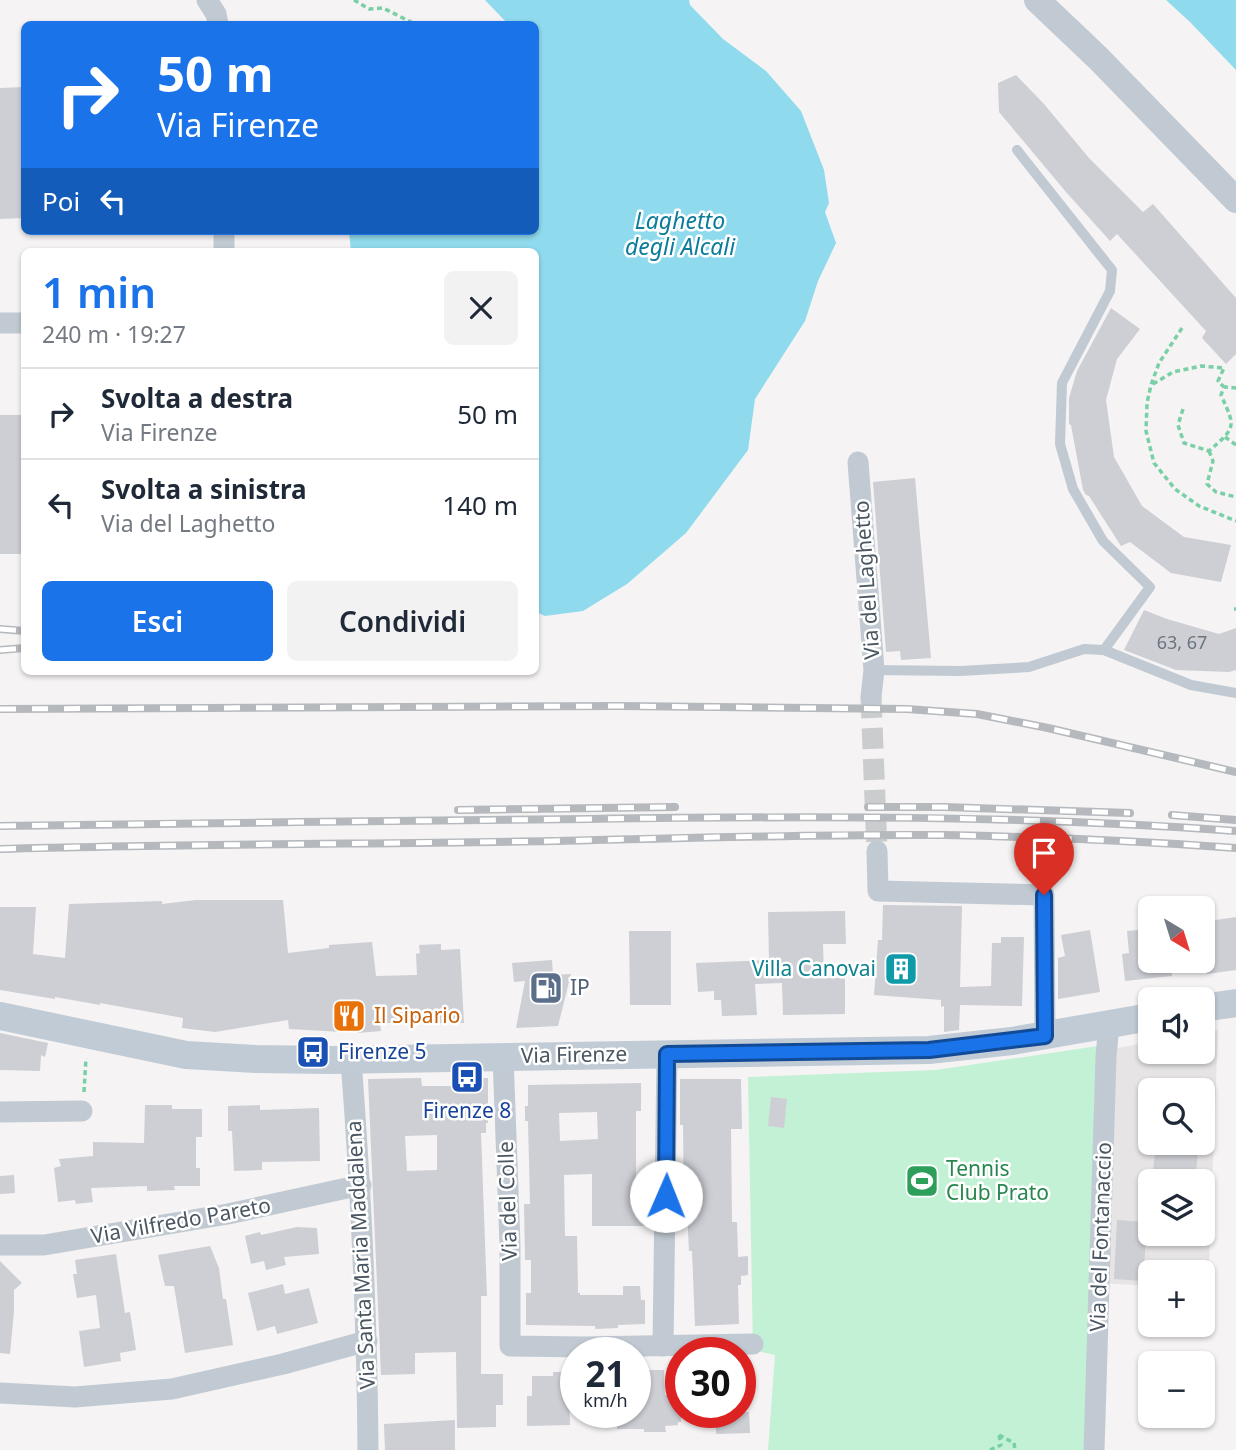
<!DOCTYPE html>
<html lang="it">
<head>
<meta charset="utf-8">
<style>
	:root { --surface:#fff; --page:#f2f2f3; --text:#1f2937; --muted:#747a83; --line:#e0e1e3; --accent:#1a73e8 }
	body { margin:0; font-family:"Noto Sans",sans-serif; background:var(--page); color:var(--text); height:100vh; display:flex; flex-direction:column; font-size:26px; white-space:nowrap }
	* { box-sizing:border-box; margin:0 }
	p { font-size:23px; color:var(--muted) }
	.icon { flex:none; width:38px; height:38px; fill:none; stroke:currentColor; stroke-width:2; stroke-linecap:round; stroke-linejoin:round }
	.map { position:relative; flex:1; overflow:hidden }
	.details { position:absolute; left:21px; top:248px; width:518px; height:427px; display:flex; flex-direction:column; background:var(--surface); border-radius:10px; box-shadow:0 2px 5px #0004 }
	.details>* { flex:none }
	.top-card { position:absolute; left:21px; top:21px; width:518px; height:214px; border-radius:10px; box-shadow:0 2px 5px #0004; background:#1a73e8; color:#fff; overflow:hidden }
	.needle { width:46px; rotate:142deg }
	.buttons { position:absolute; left:1138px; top:896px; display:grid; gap:14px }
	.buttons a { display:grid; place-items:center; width:77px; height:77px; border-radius:10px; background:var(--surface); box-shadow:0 2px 5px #0004; font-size:35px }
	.speed { position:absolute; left:560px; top:1337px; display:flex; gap:14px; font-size:35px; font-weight:700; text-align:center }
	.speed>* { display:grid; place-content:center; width:91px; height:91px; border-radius:50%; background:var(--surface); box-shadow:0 2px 5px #0004; line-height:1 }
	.speed small { font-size:18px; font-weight:400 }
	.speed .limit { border:10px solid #d22; background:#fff; color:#111 }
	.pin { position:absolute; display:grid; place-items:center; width:60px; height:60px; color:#fff; margin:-72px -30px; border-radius:50% 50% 50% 0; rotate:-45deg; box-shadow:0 0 7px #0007 }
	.pin .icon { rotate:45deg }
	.me { position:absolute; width:77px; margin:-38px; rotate:1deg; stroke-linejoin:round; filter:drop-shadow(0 0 5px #0008) }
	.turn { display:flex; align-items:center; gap:24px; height:147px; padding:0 21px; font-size:32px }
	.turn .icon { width:91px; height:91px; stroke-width:2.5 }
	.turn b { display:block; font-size:49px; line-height:60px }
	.then { display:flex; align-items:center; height:66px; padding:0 21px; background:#0003; gap:14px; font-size:26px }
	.round { display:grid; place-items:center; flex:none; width:74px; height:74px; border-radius:10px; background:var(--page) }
	.headline { display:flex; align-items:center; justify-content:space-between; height:119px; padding:0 21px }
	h1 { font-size:42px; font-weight:600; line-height:52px; color:var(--accent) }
	.button { display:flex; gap:14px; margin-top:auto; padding:14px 21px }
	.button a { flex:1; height:80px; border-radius:10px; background:var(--accent); color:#fff; font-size:28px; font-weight:600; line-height:80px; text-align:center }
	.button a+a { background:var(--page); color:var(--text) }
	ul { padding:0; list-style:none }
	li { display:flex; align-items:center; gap:21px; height:91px; padding:0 21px; border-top:2px solid var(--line) }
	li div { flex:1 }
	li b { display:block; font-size:26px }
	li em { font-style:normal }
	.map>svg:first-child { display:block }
	.education { fill:#e6e4e5; fill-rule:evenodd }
	.green { fill:#c3f1d5 }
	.water { fill:#90daee }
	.building { fill:#cdcfd5; fill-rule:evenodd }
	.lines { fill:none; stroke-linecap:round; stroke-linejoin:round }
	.minor-tunnel { stroke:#caccce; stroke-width:21; stroke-dasharray:21 10; stroke-linecap:butt }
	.path { stroke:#7ad0a6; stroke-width:3.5; stroke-dasharray:5 3.5; stroke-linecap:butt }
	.service { stroke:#c1cad2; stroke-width:10 }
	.minor { stroke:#c1cad2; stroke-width:21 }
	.tertiary { stroke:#c1cad2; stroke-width:26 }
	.secondary { stroke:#c1cbd6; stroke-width:28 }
	.rail-casing { stroke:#b5b8bd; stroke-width:8 }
	.rail { stroke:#fff; stroke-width:5; stroke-dasharray:16; stroke-linecap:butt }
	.route-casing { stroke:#114b97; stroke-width:18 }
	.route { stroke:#1a73e8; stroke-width:12 }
	.labels { text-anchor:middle; stroke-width:5; stroke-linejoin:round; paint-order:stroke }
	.number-label { font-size:18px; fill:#6b747e }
	.street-label { font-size:21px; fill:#4a5661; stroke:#fff }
	.culture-label { font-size:21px; fill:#0d838f; stroke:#fff; text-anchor:end }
	.service-label { font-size:21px; fill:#4e5e75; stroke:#fff; text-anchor:start }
	.food-label { font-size:21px; fill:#c56008; stroke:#fff; text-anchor:start }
	.transit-label { font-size:21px; fill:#164399; stroke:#fff; text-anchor:start }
	.leisure-label { font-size:21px; fill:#27864d; stroke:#fff; text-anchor:start }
	.water-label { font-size:23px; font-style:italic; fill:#0c7c9b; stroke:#fff }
</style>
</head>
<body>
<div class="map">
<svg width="1236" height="1450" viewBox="0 0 1236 1450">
	<rect width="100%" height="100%" fill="#f5f3f3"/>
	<path class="education" d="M 1218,1030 L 1208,1290 L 1202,1290 L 1202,1272 L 1150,1272 L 1150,1286 L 1102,1283 L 1113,1049 L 1150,1042 L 1150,1052 L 1202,1052 L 1202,1033 ZM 1150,1090 L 1202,1090 L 1202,1143 L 1150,1143 ZM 1150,1181 L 1202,1181 L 1202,1234 L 1150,1234 Z"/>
	<polygon class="green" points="1098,1046 1089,1450 768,1450 775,1355 753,1350 748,1077 936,1070"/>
	<g class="water">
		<polygon points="485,0 689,0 690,5 723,39 766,71 801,111 824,170 829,203 825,212 836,243 818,281 805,321 755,399 748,450 686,533 627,584 583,611 545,616 536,612 536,252 351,252 349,231 536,231 536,24 508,24"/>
		<polygon points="1166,0 1236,0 1236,70 1190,22"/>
	</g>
	<g class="building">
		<polygon points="1016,75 1044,104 1089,158 1143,212 1153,204 1236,298 1236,354 1226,364 1202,338 1206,331 1117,234 1110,241 1066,192 999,112 998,83"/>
		<polygon points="24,87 24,218 0,219 0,88"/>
		<polygon points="1111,308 1140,329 1117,359 1106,400 1114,457 1142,506 1184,537 1231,545 1221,582 1171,573 1130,542 1121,546 1089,496 1086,495 1083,490 1071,425 1069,424 1069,398 1077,371"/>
		<rect x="0" y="415" width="24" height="139"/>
		<polygon points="915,478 931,658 901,660 900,651 886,652 873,482"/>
		<polygon points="1144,610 1167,619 1219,634 1236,628 1236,670 1229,672 1176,670 1124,650"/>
		<polygon points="196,900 283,900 288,953 329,948 329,945 372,942 376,976 417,975 416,954 420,953 419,945 441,944 441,950 460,949 464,1023 380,1023 381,1031 358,1033 357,1029 342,1032 289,1029 288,1020 215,1032 182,1028 183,1018 100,1003 100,1005 55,997 55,999 0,990 0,907 36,907 33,954 65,958 69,904 162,901 162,904"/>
		<polygon points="883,905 962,906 960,987 991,986 992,943 1001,943 1001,937 1024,937 1022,1006 960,1005 959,1030 944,1032 944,1006 941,1007 941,1000 874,995 878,940 882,940"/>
		<polygon points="845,911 846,944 823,944 824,978 845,978 845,1014 783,1015 782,983 755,984 757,1015 722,1016 721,1000 714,1000 714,991 698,992 696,963 769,960 768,912"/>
		<polygon points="1236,917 1236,970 1207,974 1202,939 1202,922"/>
		<polygon points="1150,929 1150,961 1170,961 1172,976 1125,981 1122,954 1129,953 1127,931"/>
		<polygon points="1090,930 1100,992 1058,999 1058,958 1065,956 1061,935"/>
		<polygon points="629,931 671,931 671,1005 630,1005"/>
		<polygon points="552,960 553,975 571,974 558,1026 516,1028 525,981 514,982 512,963"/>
		<polygon points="0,1033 48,1043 45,1057 41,1055 40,1071 0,1070"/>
		<path d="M 421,1078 L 422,1086 L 453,1086 L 453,1079 L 488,1078 L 488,1123 L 486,1123 L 486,1133 L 481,1133 L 487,1296 L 481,1296 L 481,1374 L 503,1374 L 503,1405 L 496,1405 L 496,1427 L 457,1428 L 456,1352 L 415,1353 L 415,1374 L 381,1375 L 368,1079 ZM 437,1135 L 437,1170 L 407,1171 L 405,1136 Z"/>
		<polygon points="680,1079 741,1079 742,1129 731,1129 732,1222 737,1222 738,1257 748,1256 748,1275 741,1276 741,1285 738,1285 739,1324 695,1326 692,1251 689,1251 687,1212 684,1212 683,1125 680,1125"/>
		<path d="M 641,1083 L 641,1111 L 636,1111 L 636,1185 L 642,1185 L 642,1198 L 645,1198 L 645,1226 L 592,1226 L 592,1174 L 564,1175 L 565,1236 L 577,1236 L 578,1293 L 580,1293 L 580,1295 L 623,1295 L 623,1286 L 640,1286 L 641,1300 L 645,1300 L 645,1324 L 618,1325 L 618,1328 L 595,1329 L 595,1326 L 526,1325 L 526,1293 L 531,1293 L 531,1260 L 525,1260 L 524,1204 L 530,1204 L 528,1121 L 525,1121 L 525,1106 L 528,1106 L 528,1085 ZM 597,1112 L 598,1139 L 560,1141 L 559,1113 Z"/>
		<polygon points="771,1097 787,1099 784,1128 768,1126"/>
		<polygon points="145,1105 172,1105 172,1109 202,1109 202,1137 196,1137 196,1168 200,1168 200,1186 174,1186 175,1190 147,1191 147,1186 91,1188 93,1202 76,1204 75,1200 58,1202 54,1168 61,1166 59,1159 93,1156 93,1142 144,1143"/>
		<polygon points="260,1105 260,1110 319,1108 320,1161 262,1162 262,1170 234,1171 232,1131 228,1131 228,1106"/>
		<polygon points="1156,1143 1199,1143 1195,1181 1152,1181"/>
		<polygon points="14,1175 15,1193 0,1194 0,1176"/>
		<polygon points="1117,1220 1147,1222 1143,1281 1114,1279"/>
		<polygon points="297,1227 317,1228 319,1254 284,1257 286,1265 266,1270 264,1261 251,1264 245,1236 260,1232 261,1235"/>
		<polygon points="210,1246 219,1268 223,1299 226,1299 233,1345 185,1353 174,1286 165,1286 158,1255"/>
		<polygon points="116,1254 125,1313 130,1312 136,1350 120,1353 121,1361 84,1367 79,1331 100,1328 96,1295 77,1298 73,1274 77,1274 75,1260"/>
		<polygon points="0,1261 22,1283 14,1290 14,1311 10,1354 0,1353"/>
		<polygon points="283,1284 285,1294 309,1288 318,1323 277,1334 275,1326 257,1331 248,1293"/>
		<polygon points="642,1370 664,1370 665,1395 681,1395 681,1422 678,1422 678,1425 665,1426 666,1432 644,1432 644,1429 617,1429 617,1412 635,1412 635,1377 642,1377"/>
		<polygon points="553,1372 576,1372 576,1396 569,1396 570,1425 527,1426 527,1396 532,1396 532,1376 553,1376"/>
		<polygon points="715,1412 749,1412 750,1433 716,1434"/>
		<polygon points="455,1420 455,1450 385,1450 384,1424"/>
	</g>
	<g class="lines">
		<polyline class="minor-tunnel" points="871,697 877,851"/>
		<g class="path">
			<polyline points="354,0 369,9 383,8 415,24"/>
			<polyline points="1182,328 1159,363 1151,385 1147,403 1146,431 1154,463 1175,489 1199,506 1236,521"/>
			<polyline points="1153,384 1173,372 1201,366 1224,368 1218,381 1224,387"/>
			<path d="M 1183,409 L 1178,425 L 1184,443 L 1209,451 C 1236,427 1236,428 1221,395 L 1224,387 L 1236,388"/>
			<polyline points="1225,437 1236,445"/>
			<polyline points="1209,451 1213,461 1207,484 1216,492 1236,497"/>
			<polyline points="1234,609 1236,609"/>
			<polyline points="1171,999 1182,998"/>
			<polyline points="84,1092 86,1058"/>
			<polyline points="999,1435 1014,1443 1015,1450"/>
			<polyline points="990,1450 1001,1445 999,1435"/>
		</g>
		<g class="service">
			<polyline points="1017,150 1112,270 1110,291 1062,383 1060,444 1073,489 1103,541 1150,587 1104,650"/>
			<polyline points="874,670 960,671 1029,667 1084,649 1104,650 1191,685 1236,693"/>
		</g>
		<g class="minor">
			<polyline points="207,0 216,14 218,24"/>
			<polyline points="224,231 224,252"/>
			<polyline points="0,323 24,323"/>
			<polyline points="858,462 874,670 871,697"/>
			<polyline points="877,851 878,891 1044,895 1045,1036"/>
			<polyline points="503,1056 510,1245 510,1346 584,1347 753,1344"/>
			<path d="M 351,1060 C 361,1190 367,1320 368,1450"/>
			<polyline points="0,1112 82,1111"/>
			<polyline points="0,1245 44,1245 228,1214 361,1185"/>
			<polyline points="663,1346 667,1054"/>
			<polyline points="0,1393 75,1397 172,1389 283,1364 367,1341"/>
			<polyline points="1094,1450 1106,1057 1109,1024"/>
		</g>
		<polyline class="tertiary" points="1037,0 1098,58 1236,200"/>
		<g class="secondary">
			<polyline points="1202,1008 1236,1003"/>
			<polyline points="0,1016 186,1055 256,1059 332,1060 929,1050 1012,1041 1150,1017"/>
		</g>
		<defs>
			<g id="rail">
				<polyline points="0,629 24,631"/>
				<polyline points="0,650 24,648"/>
				<polyline points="0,709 619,706 907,709 977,714 1048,728 1236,772"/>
				<polyline points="868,807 944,807 1130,813"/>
				<polyline points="458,810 675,807"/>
				<polyline points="1172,815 1236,820"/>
				<path d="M 0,826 C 197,823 393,821 590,819 C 806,816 1021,815 1236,831"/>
				<path d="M 0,849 C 184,844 369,844 553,841 C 683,838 814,834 944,835 C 1042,837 1139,841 1236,848"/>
			</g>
		</defs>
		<use href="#rail" class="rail-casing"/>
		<use href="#rail" class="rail"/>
	</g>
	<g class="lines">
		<defs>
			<polyline id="route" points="666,1196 667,1054 929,1050 1045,1036 1044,895"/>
		</defs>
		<use href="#route" class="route-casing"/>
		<use href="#route" class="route"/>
	</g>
	<defs>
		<symbol id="building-square" viewBox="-11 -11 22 22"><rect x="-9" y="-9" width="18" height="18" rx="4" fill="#0f9aa8" stroke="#fff"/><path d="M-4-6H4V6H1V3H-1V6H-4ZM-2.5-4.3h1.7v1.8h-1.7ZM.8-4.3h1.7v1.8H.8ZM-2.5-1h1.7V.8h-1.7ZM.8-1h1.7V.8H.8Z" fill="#fff"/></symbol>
		<symbol id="fuel-square" viewBox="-11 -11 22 22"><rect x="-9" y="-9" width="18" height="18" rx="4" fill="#5c6f8a" stroke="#fff"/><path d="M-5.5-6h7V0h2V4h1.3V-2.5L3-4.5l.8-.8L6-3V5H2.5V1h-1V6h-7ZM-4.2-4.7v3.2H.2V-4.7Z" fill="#fff"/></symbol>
		<symbol id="restaurant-square" viewBox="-11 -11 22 22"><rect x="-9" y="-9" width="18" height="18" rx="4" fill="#e8710a" stroke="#fff"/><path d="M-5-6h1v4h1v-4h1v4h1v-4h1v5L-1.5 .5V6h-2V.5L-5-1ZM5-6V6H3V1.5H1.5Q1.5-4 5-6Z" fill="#fff"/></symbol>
		<symbol id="bus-square" viewBox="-11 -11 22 22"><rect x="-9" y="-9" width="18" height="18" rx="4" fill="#1a4fb4" stroke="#fff"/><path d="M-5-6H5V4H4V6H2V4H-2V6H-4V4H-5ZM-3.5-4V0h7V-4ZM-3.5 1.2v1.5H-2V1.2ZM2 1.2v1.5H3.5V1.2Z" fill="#fff"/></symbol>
		<symbol id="stadium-square" viewBox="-11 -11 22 22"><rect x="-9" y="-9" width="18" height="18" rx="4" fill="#2e9e5b" stroke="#fff"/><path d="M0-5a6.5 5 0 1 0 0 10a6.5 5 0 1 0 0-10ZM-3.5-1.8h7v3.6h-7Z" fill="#fff"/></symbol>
	</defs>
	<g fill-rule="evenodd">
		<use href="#building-square" x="882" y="950" width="38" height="38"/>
		<use href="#fuel-square" x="527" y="969" width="38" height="38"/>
		<use href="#restaurant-square" x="330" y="997" width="38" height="38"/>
		<use href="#bus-square" x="294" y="1033" width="38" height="38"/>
		<use href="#bus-square" x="448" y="1058" width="38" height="38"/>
		<use href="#stadium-square" x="903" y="1162" width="38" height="38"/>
	</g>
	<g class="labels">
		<g class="number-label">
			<text x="1182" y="649">63, 67</text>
		</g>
		<g class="street-label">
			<text transform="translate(867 580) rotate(-94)" y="7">Via del Laghetto</text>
			<text transform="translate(574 1055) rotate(-1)" y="7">Via Firenze</text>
			<text transform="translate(508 1201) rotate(-92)" y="7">Via del Colle</text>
			<text transform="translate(181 1221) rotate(-10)" y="7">Via Vilfredo Pareto</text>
			<text transform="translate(1101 1237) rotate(-88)" y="7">Via del Fontanaccio</text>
			<text transform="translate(361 1255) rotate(-93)" y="7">Via Santa Maria Maddalena</text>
		</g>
		<g class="culture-label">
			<text x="876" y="976">Villa Canovai</text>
		</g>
		<g class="service-label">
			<text x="570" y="995">IP</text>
		</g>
		<g class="food-label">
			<text x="374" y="1023">Il Sipario</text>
		</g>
		<g class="transit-label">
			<text x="338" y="1059">Firenze 5</text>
			<text x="467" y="1118" text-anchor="middle">Firenze 8</text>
		</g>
		<g class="leisure-label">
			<text x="946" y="1176">Tennis<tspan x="946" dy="24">Club Prato</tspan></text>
		</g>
		<g class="water-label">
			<text x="680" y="229">Laghetto<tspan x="680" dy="26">degli Alcali</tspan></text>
		</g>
	</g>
</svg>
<div class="buttons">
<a><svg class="needle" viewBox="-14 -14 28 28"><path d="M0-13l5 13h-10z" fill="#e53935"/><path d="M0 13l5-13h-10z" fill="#747a83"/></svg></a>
<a><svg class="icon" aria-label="sound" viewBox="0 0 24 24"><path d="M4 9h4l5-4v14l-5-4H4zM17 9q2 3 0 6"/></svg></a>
<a><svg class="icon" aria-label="search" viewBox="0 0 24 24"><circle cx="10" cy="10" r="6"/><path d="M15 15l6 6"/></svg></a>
<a><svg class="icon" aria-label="layers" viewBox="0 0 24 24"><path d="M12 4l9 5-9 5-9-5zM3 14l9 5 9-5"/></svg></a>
<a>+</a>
<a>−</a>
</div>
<div class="speed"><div>21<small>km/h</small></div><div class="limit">30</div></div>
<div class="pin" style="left:1044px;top:895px;background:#d93025"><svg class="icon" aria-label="arrive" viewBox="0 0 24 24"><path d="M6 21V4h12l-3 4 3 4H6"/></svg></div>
<svg class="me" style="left:666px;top:1196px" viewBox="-20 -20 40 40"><circle r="19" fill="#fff"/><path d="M0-13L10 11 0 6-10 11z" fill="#1a73e8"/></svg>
<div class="top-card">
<div class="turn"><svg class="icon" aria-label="right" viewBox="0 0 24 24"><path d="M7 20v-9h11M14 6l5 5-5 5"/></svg><div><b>50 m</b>Via Firenze</div></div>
<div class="then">Poi<svg class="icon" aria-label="left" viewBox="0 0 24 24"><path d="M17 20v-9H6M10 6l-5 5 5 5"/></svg></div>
</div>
<section class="details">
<div class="headline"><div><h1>1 min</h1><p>240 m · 19:27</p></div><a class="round"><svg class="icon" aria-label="close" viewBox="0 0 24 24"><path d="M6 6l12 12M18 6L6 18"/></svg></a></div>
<ul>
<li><svg class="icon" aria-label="right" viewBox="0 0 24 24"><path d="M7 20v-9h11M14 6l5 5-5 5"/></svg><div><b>Svolta a destra</b><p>Via Firenze</p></div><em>50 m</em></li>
<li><svg class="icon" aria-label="left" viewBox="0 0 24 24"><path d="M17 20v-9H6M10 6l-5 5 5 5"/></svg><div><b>Svolta a sinistra</b><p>Via del Laghetto</p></div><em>140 m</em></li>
</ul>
<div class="button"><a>Esci</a><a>Condividi</a></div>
</section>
</div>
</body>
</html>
